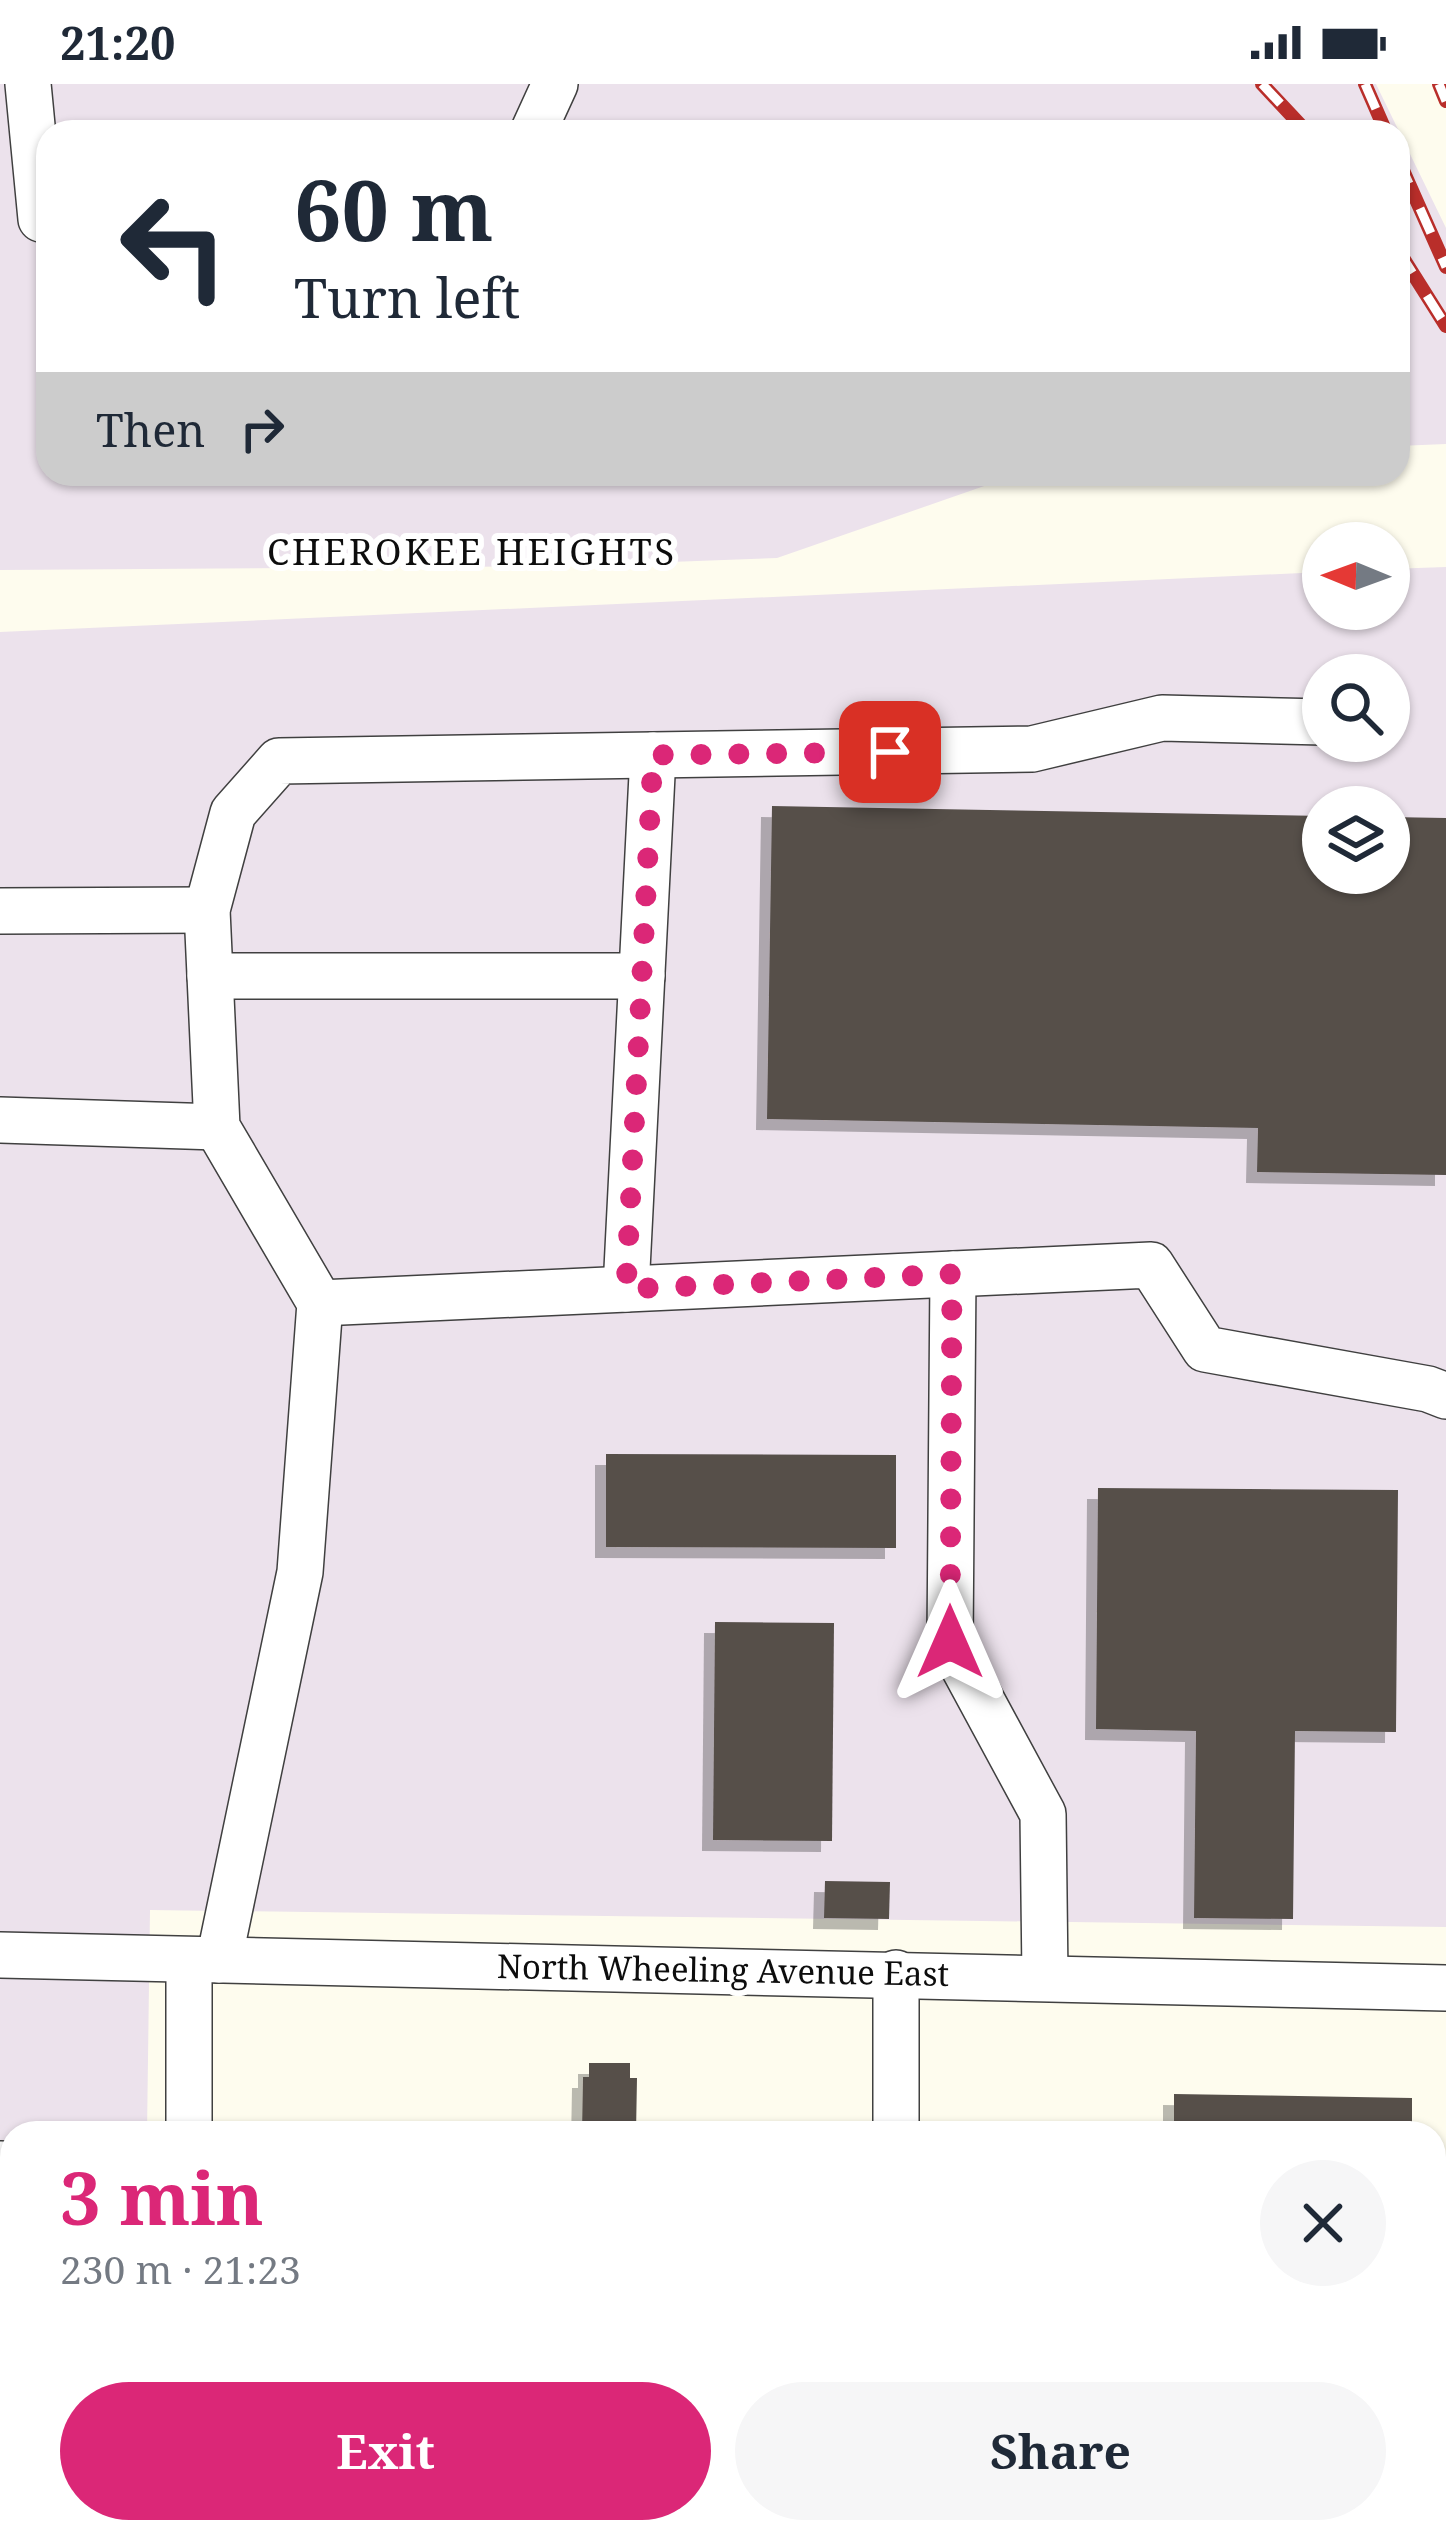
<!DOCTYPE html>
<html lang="en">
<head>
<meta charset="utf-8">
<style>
	:root { --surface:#fff; --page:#f6f6f7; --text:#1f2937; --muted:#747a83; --accent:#db2777 }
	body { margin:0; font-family:"Noto Serif",serif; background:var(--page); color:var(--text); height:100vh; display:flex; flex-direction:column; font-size:45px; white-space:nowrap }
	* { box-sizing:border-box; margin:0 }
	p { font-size:39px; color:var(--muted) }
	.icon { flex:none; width:66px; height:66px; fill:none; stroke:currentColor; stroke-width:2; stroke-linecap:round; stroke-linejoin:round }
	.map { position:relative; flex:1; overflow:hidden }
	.panel { position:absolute; left:0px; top:2037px; width:1446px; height:423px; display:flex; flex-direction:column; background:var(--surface); border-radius:36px 36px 0 0; box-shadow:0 3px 9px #0004 }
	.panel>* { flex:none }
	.top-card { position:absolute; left:36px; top:36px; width:1374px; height:366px; border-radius:36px; box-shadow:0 3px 9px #0004; background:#fff; color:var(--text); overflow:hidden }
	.needle { width:78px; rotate:271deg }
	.buttons { position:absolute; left:1302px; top:438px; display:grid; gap:24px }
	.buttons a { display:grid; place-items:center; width:108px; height:108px; border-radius:50%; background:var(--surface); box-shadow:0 3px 9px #0004; font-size:60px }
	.pin { position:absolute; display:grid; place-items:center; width:102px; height:102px; color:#fff; margin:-51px; border-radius:24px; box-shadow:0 6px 18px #0006 }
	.me { position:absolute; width:132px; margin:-66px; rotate:0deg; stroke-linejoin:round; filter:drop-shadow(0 0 9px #0008) }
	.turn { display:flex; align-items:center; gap:42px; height:252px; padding:0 60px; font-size:54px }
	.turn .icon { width:156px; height:156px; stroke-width:2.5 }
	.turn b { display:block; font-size:84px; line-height:102px }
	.then { display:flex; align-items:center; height:114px; padding:0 60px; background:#0003; gap:24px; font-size:45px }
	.round { display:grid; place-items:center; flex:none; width:126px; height:126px; border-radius:63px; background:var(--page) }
	.headline { display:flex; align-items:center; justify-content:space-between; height:204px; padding:0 60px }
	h1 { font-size:72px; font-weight:700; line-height:90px; color:var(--accent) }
	.cta { display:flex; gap:24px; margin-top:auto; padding:24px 60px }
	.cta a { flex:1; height:138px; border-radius:72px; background:var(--accent); color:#fff; font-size:48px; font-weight:700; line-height:138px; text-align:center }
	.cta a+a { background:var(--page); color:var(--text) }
	.status { display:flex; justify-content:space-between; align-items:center; height:84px; padding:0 60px; background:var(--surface); direction:ltr }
	.status svg { height:33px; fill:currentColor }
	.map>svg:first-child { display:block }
	.industrial { fill:#ece2ec; fill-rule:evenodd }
	.building { fill:#564f4a; filter:url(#shadow) }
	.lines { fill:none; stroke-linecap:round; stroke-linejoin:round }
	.minor-casing { stroke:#404040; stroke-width:48 }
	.minor { stroke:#fff; stroke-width:45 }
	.rail-casing { stroke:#b92e2a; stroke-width:14 }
	.rail { stroke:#fff; stroke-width:9; stroke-dasharray:27; stroke-linecap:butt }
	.route { stroke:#db2777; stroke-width:21; stroke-dasharray:0 37.8 }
	.labels { text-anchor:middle; stroke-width:12; stroke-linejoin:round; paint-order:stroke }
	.street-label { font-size:33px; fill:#0d0d0d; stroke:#fff }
	.neighbourhood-label { font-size:36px; letter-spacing:3px; fill:#0d0d0d; stroke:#fff }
</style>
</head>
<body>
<div class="status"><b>21:20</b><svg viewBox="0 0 49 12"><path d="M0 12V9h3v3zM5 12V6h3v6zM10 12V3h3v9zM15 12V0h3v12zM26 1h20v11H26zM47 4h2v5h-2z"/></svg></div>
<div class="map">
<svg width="1446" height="2458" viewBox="0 0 1446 2458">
	<defs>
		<filter id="shadow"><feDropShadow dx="-11" dy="11" stdDeviation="0" flood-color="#0004"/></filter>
	</defs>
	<rect width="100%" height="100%" fill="#fefcee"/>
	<g class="industrial">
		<polygon points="0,0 1376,0 1446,144 1446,360 1398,362 1398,48 48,48 48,390 1019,390 777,474 563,482 0,486"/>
		<path d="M 1446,483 L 1446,1843 L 150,1826 L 147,2049 L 12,2049 L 12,2448 L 144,2448 L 144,2458 L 0,2458 L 0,548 L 1323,488 L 1323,525 L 1389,525 L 1389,485 ZM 1323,591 L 1389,591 L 1389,657 L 1323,657 ZM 1323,723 L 1389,723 L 1389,789 L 1323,789 Z"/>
	</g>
	<g class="building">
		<polygon points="772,722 1323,732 1323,789 1389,789 1389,733 1446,734 1446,1091 1257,1088 1258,1044 767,1035"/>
		<polygon points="606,1370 896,1371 896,1464 606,1463"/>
		<polygon points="1098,1404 1398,1406 1396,1648 1295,1647 1293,1835 1194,1834 1196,1647 1096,1645"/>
		<polygon points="715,1538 834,1539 832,1757 713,1756"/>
		<polygon points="825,1797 890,1798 889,1835 824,1834"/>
		<polygon points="589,1979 630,1979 630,1994 637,1994 636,2049 582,2049 583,1993 589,1993"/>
		<polygon points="1174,2010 1412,2014 1412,2049 1174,2049"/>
		<rect x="0" y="2143" width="12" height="154"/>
		<rect x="266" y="2448" width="574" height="10"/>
	</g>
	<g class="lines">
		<defs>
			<g id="minor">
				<polyline points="28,0 41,135 48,137"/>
				<polyline points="533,48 555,0"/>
				<polyline points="0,827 207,826"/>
				<polyline points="210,892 642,892"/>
				<polyline points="0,1036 217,1043"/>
				<polyline points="953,1190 950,1558 1043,1730 1045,1893"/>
				<polyline points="626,1205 653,671"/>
				<polyline points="320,1219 1151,1181 1205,1265 1428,1305 1446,1312"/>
				<polyline points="0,1871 1446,1904"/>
				<polyline points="189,1876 189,2049"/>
				<polyline points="219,1876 300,1488 320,1219 217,1043 207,826 233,729 279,677 1032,665 1162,634 1323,638"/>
				<polyline points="896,2049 896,1889"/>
				<polyline points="0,2080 12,2081"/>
				<polyline points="0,2345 12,2339"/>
				<polyline points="191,2448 191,2458"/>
				<polyline points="897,2448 897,2458"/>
			</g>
		</defs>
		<use href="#minor" class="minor-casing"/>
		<use href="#minor" class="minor"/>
		<defs>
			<g id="rail">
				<polyline points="1262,0 1307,48"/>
				<polyline points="1365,0 1386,48"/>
				<polyline points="1439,0 1446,17"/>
				<polyline points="1398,75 1446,183"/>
				<polyline points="1398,166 1446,242"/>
			</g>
		</defs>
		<use href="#rail" class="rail-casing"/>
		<use href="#rail" class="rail"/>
	</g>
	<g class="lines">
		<polyline class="route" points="890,668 653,671 626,1205 952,1190 950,1558"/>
	</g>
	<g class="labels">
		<g class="street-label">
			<text transform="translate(723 1886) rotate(1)" y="12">North Wheeling Avenue East</text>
		</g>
		<g class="neighbourhood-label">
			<text x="472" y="481">CHEROKEE HEIGHTS</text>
		</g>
	</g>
</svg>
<div class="buttons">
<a><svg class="needle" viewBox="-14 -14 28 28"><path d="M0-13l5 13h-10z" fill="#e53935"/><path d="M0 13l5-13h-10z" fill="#747a83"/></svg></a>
<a><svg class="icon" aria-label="search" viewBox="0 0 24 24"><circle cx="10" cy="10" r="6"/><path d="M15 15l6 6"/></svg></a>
<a><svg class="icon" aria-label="layers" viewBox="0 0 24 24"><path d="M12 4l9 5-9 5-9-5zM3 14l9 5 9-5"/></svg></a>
</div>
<div class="pin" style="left:890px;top:668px;background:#d93025"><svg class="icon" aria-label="arrive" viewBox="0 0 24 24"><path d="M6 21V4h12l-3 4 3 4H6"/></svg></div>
<svg class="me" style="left:950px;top:1558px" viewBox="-20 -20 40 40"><path d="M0-17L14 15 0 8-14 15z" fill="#db2777" stroke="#fff" stroke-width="4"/></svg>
<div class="top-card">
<div class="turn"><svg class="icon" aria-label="left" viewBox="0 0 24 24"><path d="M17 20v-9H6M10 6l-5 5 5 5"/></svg><div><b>60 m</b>Turn left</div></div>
<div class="then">Then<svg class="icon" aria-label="right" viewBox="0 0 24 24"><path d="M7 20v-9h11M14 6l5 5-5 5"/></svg></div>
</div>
<section class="panel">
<div class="headline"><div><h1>3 min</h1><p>230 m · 21:23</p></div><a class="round"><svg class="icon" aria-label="close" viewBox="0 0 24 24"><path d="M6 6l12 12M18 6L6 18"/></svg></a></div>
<div class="cta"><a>Exit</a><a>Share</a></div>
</section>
</div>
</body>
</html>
